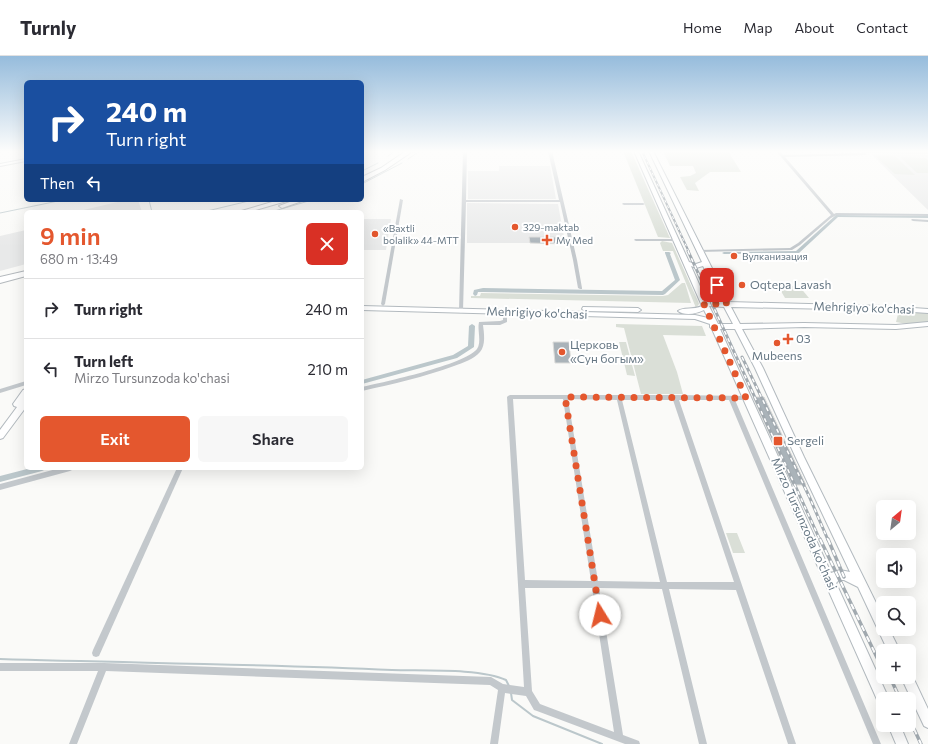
<!DOCTYPE html>
<html lang="en">
<head>
<meta charset="utf-8">
<style>
	:root { --surface:#fff; --page:#f7f7f7; --text:#2b2b33; --muted:#7c7c81; --line:#e1e1e2; --accent:#e4572e }
	body { margin:0; font-family:Commissioner,sans-serif; background:var(--page); color:var(--text); height:100vh; display:flex; flex-direction:column; font-size:15px; white-space:nowrap }
	* { box-sizing:border-box; margin:0 }
	p { font-size:13px; color:var(--muted) }
	.icon { flex:none; width:22px; height:22px; fill:none; stroke:currentColor; stroke-width:2; stroke-linecap:round; stroke-linejoin:round }
	.map { position:relative; flex:1; overflow:hidden }
	.side { position:absolute; left:24px; top:154px; width:340px; height:260px; display:flex; flex-direction:column; background:var(--surface); border-radius:6px; box-shadow:0 4px 16px #0002 }
	.side>* { flex:none }
	.banner { position:absolute; left:24px; top:24px; width:340px; height:122px; border-radius:6px; box-shadow:0 4px 16px #0002; background:#1a4fa0; color:#fff; overflow:hidden }
	.needle { width:26px; rotate:29deg }
	.controls { position:absolute; left:876px; top:444px; display:grid; gap:8px }
	.controls a { display:grid; place-items:center; width:40px; height:40px; border-radius:6px; background:var(--surface); box-shadow:0 4px 16px #0002; font-size:20px }
	.pin { position:absolute; display:grid; place-items:center; width:34px; height:34px; color:#fff; margin:-17px; border-radius:8px; box-shadow:0 2px 6px #0006 }
	.me { position:absolute; width:44px; margin:-22px; rotate:351deg; stroke-linejoin:round; filter:drop-shadow(0 0 3px #0008) }
	.turn { display:flex; align-items:center; gap:14px; height:84px; padding:0 16px; font-size:18px }
	.turn .icon { width:52px; height:52px; stroke-width:2.5 }
	.turn b { display:block; font-size:28px; line-height:34px }
	.then { display:flex; align-items:center; height:38px; padding:0 16px; background:#0003; gap:8px; font-size:15px }
	.round { display:grid; place-items:center; flex:none; width:42px; height:42px; border-radius:6px; background:var(--page) }
	.head { display:flex; align-items:center; justify-content:space-between; height:68px; padding:0 16px }
	h1 { font-size:24px; font-weight:600; line-height:30px; color:var(--accent) }
	.cta { display:flex; gap:8px; margin-top:auto; padding:8px 16px }
	.cta a { flex:1; height:46px; border-radius:6px; background:var(--accent); color:#fff; font-size:16px; font-weight:600; line-height:46px; text-align:center }
	.cta a+a { background:var(--page); color:var(--text) }
	ul { padding:0; list-style:none }
	li { display:flex; align-items:center; gap:12px; height:60px; padding:0 16px; border-top:1px solid var(--line) }
	li div { flex:1 }
	li b { display:block; font-size:15px }
	li em { font-style:normal }
	header { display:flex; align-items:center; gap:24px; box-sizing:border-box; height:56px; padding:0 20px; background:var(--surface); border-bottom:1px solid var(--line) }
	header strong { font-size:19px }
	nav { display:flex; gap:22px; margin-inline-start:auto; font-size:14px }
	.map>svg:first-child { display:block }
	.built { fill:#e8e9e9 }
	.green { fill:#dadfd7 }
	.lines { fill:none; stroke-linecap:round; stroke-linejoin:round }
	.stream-far1 { stroke:#bbc7cb; stroke-width:1 }
	.stream { stroke:#bbc7cb; stroke-width:2 }
	.canal { fill:#bbc7cb; fill-rule:evenodd }
	.building { fill:#aab3b9; stroke:#dcdcda }
	.secondary-casing { stroke:#b3babf; stroke-width:2 }
	.highway-casing { stroke:#b4b9bd; stroke-width:2 }
	.street { fill:#c3c8cc; fill-rule:evenodd }
	.secondary { fill:#fff; fill-rule:evenodd }
	.highway { fill:#fff; fill-rule:evenodd }
	.rail-far2-casing { stroke:#a2aab0; stroke-width:2 }
	.rail-far1-casing { stroke:#a2aab0; stroke-width:3 }
	.rail-casing { stroke:#a2aab0; stroke-width:3.5 }
	.rail-far2 { stroke:#fff; stroke-width:1; stroke-dasharray:3; stroke-linecap:butt }
	.rail-far1 { stroke:#fff; stroke-width:1.5; stroke-dasharray:4; stroke-linecap:butt }
	.rail { stroke:#fff; stroke-width:2; stroke-dasharray:6; stroke-linecap:butt }
	.route { stroke:#e4572e; stroke-width:7; stroke-dasharray:0 12.6 }
	.poi-dot { fill:#e4572e; stroke:#fff; stroke-width:1.5 }
	.labels { text-anchor:middle; stroke-width:4; stroke-linejoin:round; paint-order:stroke }
	.far-poi-label { font-size:10px; fill:#657683; stroke:#fff; text-anchor:start }
	.poi-label { font-size:12px; fill:#657683; stroke:#fff; text-anchor:start }
	.street-label { font-size:12px; fill:#657683; stroke:#fff }
</style>
</head>
<body>
<header>
<strong>Turnly</strong>
<nav><a>Home</a><a>Map</a><a>About</a><a>Contact</a></nav>
</header>
<div class="map">
<svg width="928" height="688" viewBox="0 0 928 688">
	<rect width="100%" height="100%" fill="#fafaf8"/>
	<g class="built">
		<polygon points="871,98 928,99 928,154"/>
		<polygon points="499,110 550,110 556,143 468,143 468,115 499,115"/>
		<polygon points="126,144 138,144 142,156 75,156"/>
		<polygon points="467,147 558,148 564,181 529,181 530,187 467,187"/>
		<polygon points="362,163 391,163 386,194 362,194"/>
		<polygon points="26,174 26,208 0,215 0,180"/>
	</g>
	<g class="green">
		<polygon points="623,95 631,95 670,182 658,181"/>
		<polygon points="663,95 728,95 741,116 710,116 695,127 699,135 687,134 680,121 690,120 696,117 693,110 670,110"/>
		<polygon points="875,100 895,100 915,119 895,118"/>
		<polygon points="900,101 925,102 928,104 928,117 917,117"/>
		<polygon points="662,185 672,187 697,243 699,248 696,252 673,195 663,195 660,187"/>
		<polygon points="682,227 685,227 691,247 471,242 471,240 480,240 481,237 663,240 668,239"/>
		<polygon points="778,230 799,230 809,242 785,242"/>
		<polygon points="915,256 928,257 928,266 907,268 896,266 898,258"/>
		<polygon points="616,268 702,270 706,280 663,279 677,316 683,338 641,338 624,272 616,271"/>
		<polygon points="619,286 626,286 635,320 627,319"/>
		<polygon points="726,477 737,477 745,497 733,497"/>
	</g>
	<g class="lines">
		<g class="stream-far1">
			<polyline points="388,100 395,95"/>
			<polyline points="408,103 420,95"/>
			<polyline points="362,115 378,107"/>
			<polyline points="362,128 402,107"/>
			<polyline points="149,144 152,156"/>
			<polyline points="203,156 253,144"/>
			<polyline points="271,156 312,144"/>
			<polyline points="0,157 63,144"/>
		</g>
		<g class="stream">
			<path d="M 0,603 C 131,607 262,608 392,614 C 422,615 481,612 506,624 L 509,630"/>
			<polyline points="511,637 512,644 533,660 602,688"/>
		</g>
		<g class="canal">
			<polygon points="836,159 928,160 928,162 838,161 799,197 724,198 722,197 724,196 796,195"/>
			<polygon points="665,196 669,196 671,197 670,198 680,224 665,238 663,239 483,236 478,236 477,239 475,240 473,238 474,234 483,232 662,235 675,224 665,197"/>
			<polygon points="472,268 475,270 474,291 457,302 362,328 362,324 453,299 468,290 469,270"/>
			<polygon points="31,412 45,412 44,414 42,415 0,426 0,420"/>
		</g>
	</g>
	<g class="building">
		<polygon points="529,181 564,181 566,188 530,187"/>
		<polygon points="553,286 569,286 571,307 555,307"/>
		<polygon points="753,341 764,341 806,429 792,429"/>
	</g>
	<g class="lines">
		<defs>
			<g id="secondary">
				<path d="M 634,95 L 638,95 L 689,206 L 696,208 L 702,206 L 649,95 L 653,95 L 729,246 L 884,250 L 928,253 L 928,257 L 884,254 L 731,251 L 740,268 L 804,267 L 896,269 L 928,266 L 928,270 L 896,273 L 804,271 L 742,273 L 763,312 L 804,401 L 883,561 L 883,573 L 889,573 L 900,595 L 888,595 L 858,531 L 844,524 L 839,524 L 836,527 L 889,643 L 883,643 L 883,650 L 879,648 L 712,273 L 710,271 L 710,268 L 695,263 L 362,254 L 362,250 L 695,259 L 708,262 L 704,254 C 697,258 684,260 678,255 C 683,251 694,254 702,250 ZM 691,210 L 696,212 L 703,210 L 722,246 L 707,246 ZM 709,250 L 724,251 L 733,268 L 718,268 ZM 720,273 L 735,273 L 755,312 L 796,402 L 850,516 L 840,514 L 831,517 Z"/>
				<polygon points="26,103 26,105 0,110 0,108"/>
				<polygon points="583,251 638,252 641,254 638,256 585,255 582,253"/>
				<polygon points="26,333 26,351 3,382 0,383 0,374 17,351 14,350 13,348 23,334"/>
				<polygon points="909,616 911,617 928,653 928,672 924,670 901,621 909,621"/>
				<polygon points="888,669 900,669 908,688 896,688"/>
			</g>
			<g id="highway">
				<polygon points="406,95 413,95 385,114 362,126 362,121 381,112"/>
				<polygon points="279,144 290,144 249,156 238,156"/>
				<polygon points="295,144 305,144 282,152 279,150"/>
				<polygon points="26,215 26,220 0,227 0,221"/>
			</g>
		</defs>
		<use href="#secondary" class="secondary-casing"/>
		<use href="#highway" class="highway-casing"/>
		<g class="street">
			<polygon points="463,95 467,95 466,144 559,144 548,95 552,95 577,204 582,232 582,233 580,233 578,232 573,204 560,146 466,146 463,255 461,257 459,256 459,255"/>
			<polygon points="776,95 780,95 783,99 864,97 862,97 861,96 863,95 928,96 928,98 865,97 867,98 866,99 785,101 834,158 836,157 928,158 928,160 837,159 831,162 800,189 792,194 698,196 698,194 699,194 790,192 798,187 831,159"/>
			<polygon points="400,143 403,144 385,248 383,250 381,248"/>
			<polygon points="623,147 643,147 645,148 643,149 624,149 622,148"/>
			<polygon points="912,163 928,164 928,166 913,165 911,164"/>
			<polygon points="635,183 676,183 678,184 676,185 636,185 634,184"/>
			<path d="M 505,254 L 507,256 L 507,266 L 500,269 L 483,269 C 484,277 486,289 480,296 C 474,303 463,307 454,310 C 424,321 393,328 362,335 L 362,331 C 384,326 464,309 477,293 C 482,286 477,274 479,266 L 500,265 L 503,264 L 503,256 Z"/>
			<polygon points="26,325 26,329 0,337 0,333"/>
			<path d="M 510,339 L 675,339 L 748,340 L 749,342 L 748,344 L 735,344 L 881,688 L 873,688 L 729,344 L 679,344 L 796,688 L 788,688 L 736,534 L 669,533 L 707,688 L 699,688 L 662,533 L 599,532 L 623,679 L 639,685 L 640,688 L 625,688 L 537,655 L 534,654 L 526,640 L 505,637 L 498,688 L 490,688 L 498,634 L 490,629 L 106,615 L 77,688 L 69,688 L 98,615 L 0,615 L 0,607 L 104,607 L 491,621 L 503,628 L 524,631 L 507,341 L 508,340 ZM 513,343 L 563,343 L 591,525 L 525,524 ZM 568,343 L 617,344 L 660,526 L 598,525 ZM 622,344 L 673,344 L 734,526 L 667,526 ZM 525,532 L 592,532 L 614,676 L 540,648 L 532,635 Z"/>
			<polygon points="60,412 73,412 72,414 70,415 0,434 0,428"/>
			<polygon points="177,412 183,412 99,600 96,601 93,600 92,597 93,594"/>
		</g>
		<use href="#secondary" class="secondary"/>
		<use href="#highway" class="highway"/>
		<defs>
			<polyline id="rail-far2" points="642,95 689,196"/>
			<g id="rail-far1">
				<polyline points="688,195 820,484"/>
				<polyline points="742,301 809,440 828,484"/>
			</g>
			<g id="rail">
				<polyline points="820,483 883,614"/>
				<polyline points="828,483 844,521"/>
				<polyline points="890,621 900,643"/>
				<polyline points="909,662 921,688"/>
			</g>
		</defs>
		<use href="#rail-far2" class="rail-far2-casing"/>
		<use href="#rail-far1" class="rail-far1-casing"/>
		<use href="#rail" class="rail-casing"/>
		<use href="#rail-far2" class="rail-far2"/>
		<use href="#rail-far1" class="rail-far1"/>
		<use href="#rail" class="rail"/>
	</g>
	<linearGradient id="sky" x2="0" y2="1"><stop stop-color="#96bcdc"/><stop offset="0.5" stop-color="#fdfdfc"/><stop offset="1" stop-color="#fdfdfc" stop-opacity="0"/></linearGradient>
	<rect width="928" height="191" fill="url(#sky)"/>
	<g class="lines">
		<polyline class="route" points="600,559 565,341 746,342 704,248 727,248 717,229"/>
	</g>
	<g class="poi-dot">
		<circle cx="515" cy="171" r="4"/>
		<circle cx="375" cy="178" r="4"/>
		<path d="M545 178h4v4h4v4h-4v4h-4v-4h-4v-4h4z"/>
		<circle cx="734" cy="200" r="4"/>
		<circle cx="742" cy="229" r="4"/>
		<path d="M786 277h4v4h4v4h-4v4h-4v-4h-4v-4h4z"/>
		<circle cx="777" cy="287" r="4"/>
		<circle cx="562" cy="296" r="4"/>
		<rect x="773" y="380" width="10" height="10" rx="2"/>
	</g>
	<g class="labels">
		<g class="far-poi-label">
			<text x="523" y="175">329-maktab</text>
			<text x="383" y="176">«Baxtli<tspan x="383" dy="12">bolalik» 44-MTT</tspan></text>
			<text x="556" y="188">My Med</text>
			<text x="742" y="204">Вулканизация</text>
		</g>
		<g class="poi-label">
			<text x="750" y="233">Oqtepa Lavash</text>
			<text x="796" y="287">03</text>
			<text x="570" y="293">Церковь<tspan x="570" dy="14">«Сун богым»</tspan></text>
			<text x="777" y="304" text-anchor="middle">Mubeens</text>
			<text x="787" y="389">Sergeli</text>
		</g>
		<g class="street-label">
			<text transform="translate(864 252) rotate(2)" y="4">Mehrigiyo ko'chasi</text>
			<text transform="translate(537 257) rotate(2)" y="4">Mehrigiyo ko'chasi</text>
			<text transform="translate(804 468) rotate(66)" y="4">Mirzo Tursunzoda ko'chasi</text>
		</g>
	</g>
</svg>
<div class="controls">
<a><svg class="needle" viewBox="-14 -14 28 28"><path d="M0-13l5 13h-10z" fill="#e53935"/><path d="M0 13l5-13h-10z" fill="#7c7c81"/></svg></a>
<a><svg class="icon" aria-label="sound" viewBox="0 0 24 24"><path d="M4 9h4l5-4v14l-5-4H4zM17 9q2 3 0 6"/></svg></a>
<a><svg class="icon" aria-label="search" viewBox="0 0 24 24"><circle cx="10" cy="10" r="6"/><path d="M15 15l6 6"/></svg></a>
<a>+</a>
<a>−</a>
</div>
<div class="pin" style="left:717px;top:229px;background:#d93025"><svg class="icon" aria-label="arrive" viewBox="0 0 24 24"><path d="M6 21V4h12l-3 4 3 4H6"/></svg></div>
<svg class="me" style="left:600px;top:559px" viewBox="-20 -20 40 40"><circle r="19" fill="#fff"/><path d="M0-13L10 11 0 6-10 11z" fill="#e4572e"/></svg>
<div class="banner">
<div class="turn"><svg class="icon" aria-label="right" viewBox="0 0 24 24"><path d="M7 20v-9h11M14 6l5 5-5 5"/></svg><div><b>240 m</b>Turn right</div></div>
<div class="then">Then<svg class="icon" aria-label="left" viewBox="0 0 24 24"><path d="M17 20v-9H6M10 6l-5 5 5 5"/></svg></div>
</div>
<section class="side">
<div class="head"><div><h1>9 min</h1><p>680 m · 13:49</p></div><a class="round" style="background:#d93025;color:#fff"><svg class="icon" aria-label="close" viewBox="0 0 24 24"><path d="M6 6l12 12M18 6L6 18"/></svg></a></div>
<ul>
<li><svg class="icon" aria-label="right" viewBox="0 0 24 24"><path d="M7 20v-9h11M14 6l5 5-5 5"/></svg><div><b>Turn right</b></div><em>240 m</em></li>
<li><svg class="icon" aria-label="left" viewBox="0 0 24 24"><path d="M17 20v-9H6M10 6l-5 5 5 5"/></svg><div><b>Turn left</b><p>Mirzo Tursunzoda ko'chasi</p></div><em>210 m</em></li>
</ul>
<div class="cta"><a>Exit</a><a>Share</a></div>
</section>
</div>
</body>
</html>
